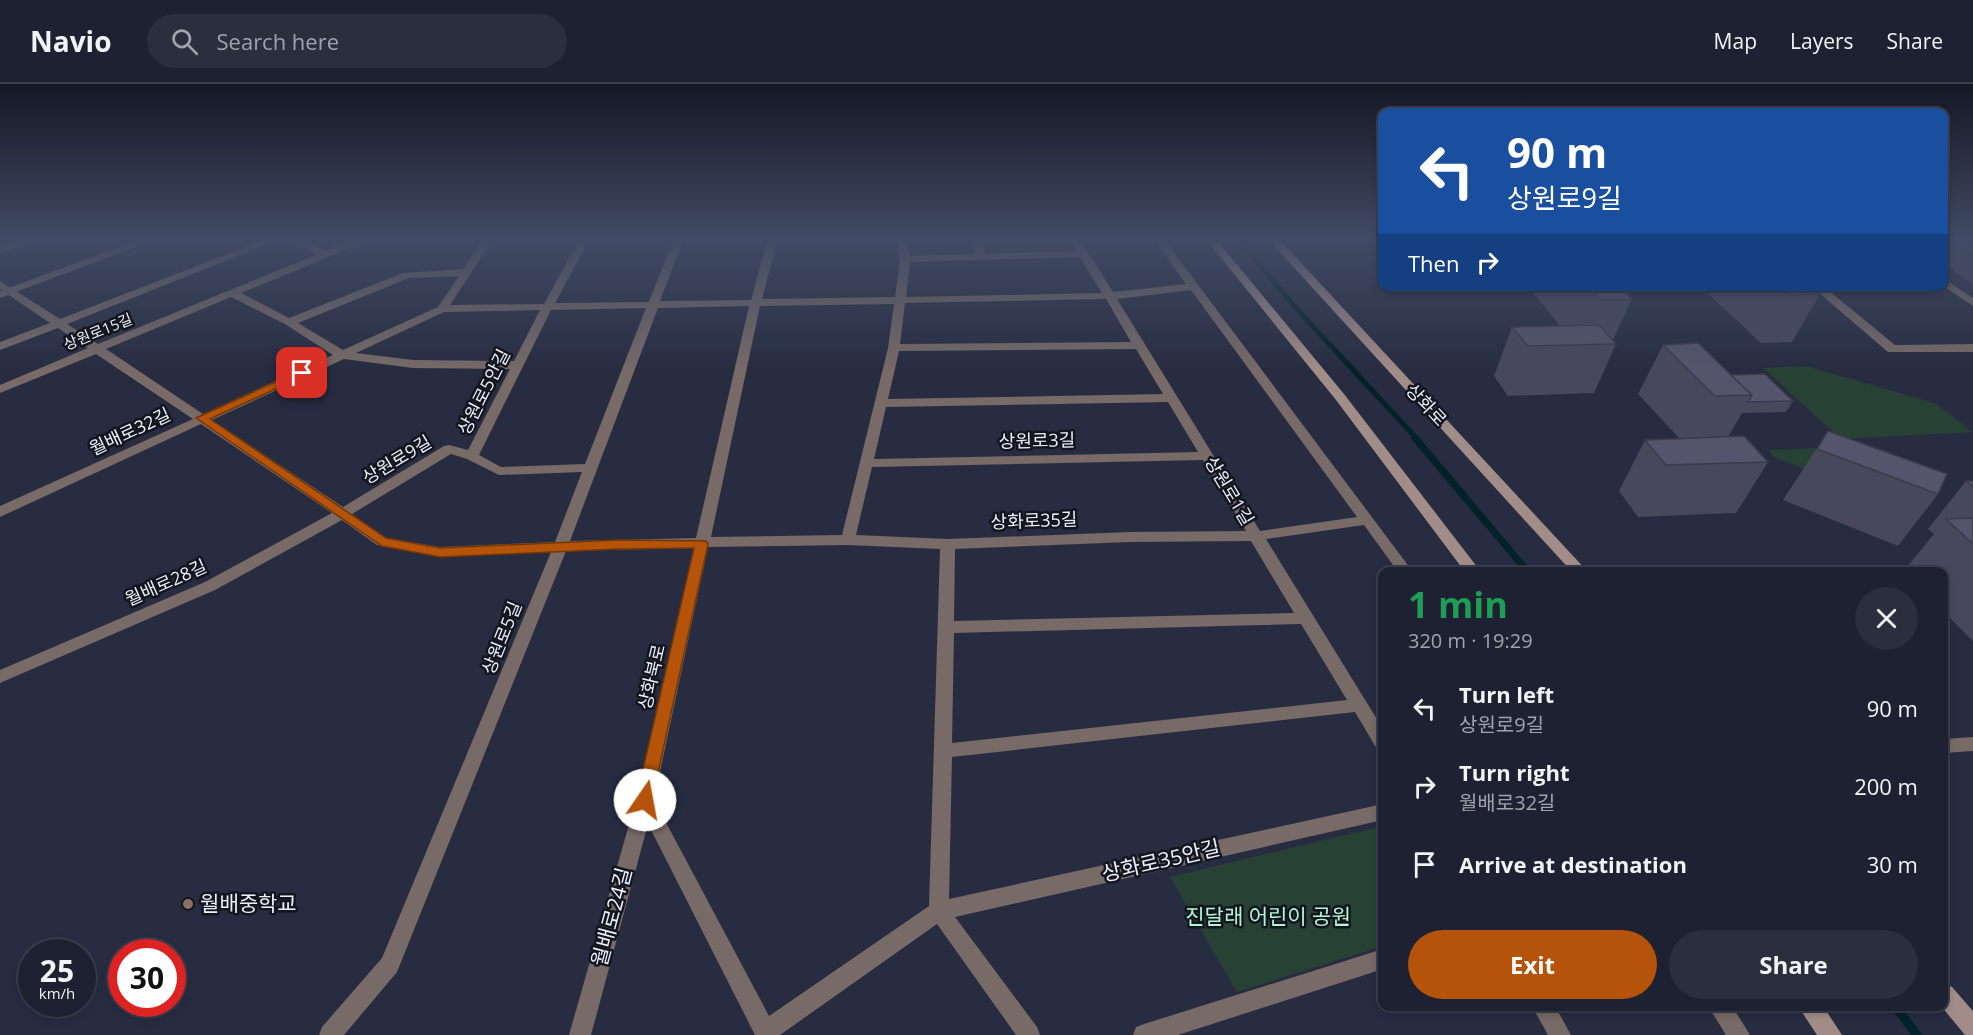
<!DOCTYPE html>
<html lang="en">
<head>
<meta charset="utf-8">
<style>
	:root { --surface:#1d2131; --page:#2a2e3d; --text:#f1f3f6; --muted:#a0a3ab; --line:#3b3e4d; --accent:#b45309 }
	body { margin:0; font-family:"Open Sans","Noto Sans KR",sans-serif; background:var(--page); color:var(--text); height:100vh; display:flex; flex-direction:column; font-size:22px; white-space:nowrap }
	* { box-sizing:border-box; margin:0 }
	p { font-size:20px; color:var(--muted) }
	.icon { flex:none; width:33px; height:33px; fill:none; stroke:currentColor; stroke-width:2; stroke-linecap:round; stroke-linejoin:round }
	.map { position:relative; flex:1; overflow:hidden }
	.details { position:absolute; left:1378px; top:483px; width:570px; height:444px; display:flex; flex-direction:column; background:var(--surface); border-radius:12px; box-shadow:0 3px 9px #0003,0 0 0 2px var(--line) }
	.details>* { flex:none }
	.hud { position:absolute; left:1378px; top:24px; width:570px; height:183px; border-radius:12px; box-shadow:0 3px 9px #0003,0 0 0 2px var(--line); background:#1a4fa0; color:#fff; overflow:hidden }
	.speed { position:absolute; left:18px; top:855px; display:flex; gap:12px; font-size:30px; font-weight:700; text-align:center }
	.speed>* { display:grid; place-content:center; width:78px; height:78px; border-radius:50%; background:var(--surface); box-shadow:0 3px 9px #0003,0 0 0 2px var(--line); line-height:1 }
	.speed small { font-size:15px; font-weight:400 }
	.speed .limit { border:9px solid #d22; background:#fff; color:#111 }
	.pin { position:absolute; display:grid; place-items:center; width:51px; height:51px; color:#fff; margin:-26px; border-radius:12px; box-shadow:0 3px 9px #0006 }
	.me { position:absolute; width:66px; margin:-33px; rotate:12deg; stroke-linejoin:round; filter:drop-shadow(0 0 4px #0008) }
	.turn { display:flex; align-items:center; gap:21px; height:126px; padding:0 30px; font-size:27px }
	.turn .icon { width:78px; height:78px; stroke-width:2.5 }
	.turn b { display:block; font-size:42px; line-height:51px }
	.then { display:flex; align-items:center; height:57px; padding:0 30px; background:#0003; gap:12px; font-size:22px }
	.round { display:grid; place-items:center; flex:none; width:63px; height:63px; border-radius:32px; background:var(--page) }
	.summary { display:flex; align-items:center; justify-content:space-between; height:102px; padding:0 30px }
	h1 { font-size:36px; font-weight:700; line-height:45px; color:#1e9e55 }
	.action { display:flex; gap:12px; margin-top:auto; padding:12px 30px }
	.action a { flex:1; height:69px; border-radius:36px; background:var(--accent); color:#fff; font-size:24px; font-weight:700; line-height:69px; text-align:center }
	.action a+a { background:var(--page); color:var(--text) }
	ul { padding:0; list-style:none }
	li { display:flex; align-items:center; gap:18px; height:78px; padding:0 30px }
	li div { flex:1 }
	li b { display:block; font-size:22px }
	li em { font-style:normal }
	header { display:flex; align-items:center; gap:36px; box-sizing:border-box; height:84px; padding:0 30px; background:var(--surface); border-bottom:2px solid var(--line) }
	header strong { font-size:28px }
	nav { display:flex; gap:33px; margin-inline-start:auto; font-size:21px }
	.search { width:420px; height:54px; background:var(--page); display:flex; align-items:center; gap:15px; box-sizing:border-box; padding:0 21px; border-radius:33px; color:var(--muted); font-size:22px }
	.map>svg:first-child { display:block }
	.green { fill:#274235 }
	.lines { fill:none; stroke-linecap:round; stroke-linejoin:round }
	.stream-far2 { stroke:#002228; stroke-width:5 }
	.stream-far1 { stroke:#002228; stroke-width:7 }
	.stream { stroke:#002228; stroke-width:9 }
	.minor { fill:#776a67; fill-rule:evenodd }
	.tertiary { fill:#776a67; fill-rule:evenodd }
	.secondary { fill:#a18c88; fill-rule:evenodd }
	.wall { fill:#48485d }
	.building { fill:#54546c; stroke:#3b3b4c; stroke-width:1.5 }
	.route { fill:#b45309; stroke:#753606; stroke-width:1.5 }
	.education-dot { fill:#8d6e63; stroke:#13151f; stroke-width:2 }
	.labels { text-anchor:middle; stroke-width:5; stroke-linejoin:round; paint-order:stroke }
	.far-street-label { font-size:15px; fill:#ebeffd; stroke:#13151f }
	.street-label { font-size:18px; fill:#ebeffd; stroke:#13151f }
	.near-street-label { font-size:21px; fill:#ebeffd; stroke:#13151f }
	.near-poi-label { font-size:21px; fill:#ebeffd; stroke:#13151f; text-anchor:start }
	.near-park-label { font-size:21px; fill:#b2f6d3; stroke:#13151f }
</style>
</head>
<body>
<header>
<strong>Navio</strong>
<div class="search"><svg class="icon" aria-label="search" viewBox="0 0 24 24"><circle cx="10" cy="10" r="6"/><path d="M15 15l6 6"/></svg>Search here</div>
<nav><a>Map</a><a>Layers</a><a>Share</a></nav>
</header>
<div class="map">
<svg width="1973" height="951" viewBox="0 0 1973 951">
	<rect width="100%" height="100%" fill="#272c41"/>
	<g class="green">
		<polygon points="982,154 1066,154 1070,163 1062,168 991,171 984,167"/>
		<polygon points="1807,282 1937,320 1972,348 1841,355 1763,284"/>
		<polygon points="1823,364 1815,389 1776,374 1768,366"/>
		<polygon points="1383,742 1383,862 1237,908 1170,793"/>
	</g>
	<g class="lines">
		<polyline class="stream-far2" points="1237,154 1295,223 1417,355"/>
		<polyline class="stream-far1" points="1415,354 1528,488"/>
		<polyline class="stream" points="1895,922 1917,951"/>
		<g class="minor">
			<polygon points="26,154 41,154 0,170 0,163"/>
			<path d="M 269,154 L 283,154 L 67,240 L 98,260 L 316,171 L 287,154 L 300,154 L 325,167 L 357,154 L 381,154 L 360,160 L 241,209 L 289,234 L 403,189 L 463,185 L 484,154 L 494,154 L 450,221 L 544,220 L 580,154 L 590,154 L 555,219 L 649,218 L 674,154 L 684,154 L 660,217 L 751,216 L 768,154 L 778,154 L 762,215 L 895,213 L 900,177 L 897,154 L 907,154 L 910,172 L 974,170 L 972,154 L 982,154 L 985,170 L 1077,167 L 1069,154 L 1079,154 L 1113,208 L 1186,200 L 1153,154 L 1163,154 L 1413,488 L 1398,488 L 1364,441 L 1266,455 L 1383,645 L 1383,667 L 1377,665 L 1355,628 L 952,673 L 949,815 L 1383,720 L 1383,736 L 955,833 L 1037,943 L 1040,951 L 1016,951 L 937,840 L 780,951 L 755,951 L 648,740 L 591,951 L 569,951 L 636,716 L 694,464 L 566,467 L 397,888 L 344,951 L 319,951 L 322,943 L 382,874 L 551,468 L 440,473 L 377,461 L 342,436 L 215,506 L 0,599 L 0,586 L 205,498 L 332,429 L 201,340 L 0,433 L 0,422 L 193,335 L 96,270 L 0,309 L 0,301 L 88,264 L 58,244 L 0,266 L 0,258 L 50,239 L 0,205 L 0,197 L 60,235 ZM 1080,173 L 1102,209 L 906,213 L 910,178 ZM 459,192 L 438,223 L 343,266 L 298,239 L 409,194 ZM 1191,206 L 1357,433 L 1260,447 L 1117,215 ZM 231,213 L 285,240 L 333,271 L 203,330 L 106,265 ZM 1106,215 L 1131,258 L 900,260 L 905,219 ZM 894,220 L 888,264 L 842,451 L 711,453 L 760,222 ZM 749,222 L 696,454 L 570,457 L 658,224 ZM 646,224 L 585,380 L 501,383 L 479,371 L 551,226 ZM 540,226 L 514,277 L 413,276 L 356,269 L 444,228 ZM 1136,265 L 1163,310 L 888,315 L 899,267 ZM 344,275 L 413,284 L 510,285 L 468,366 L 449,361 L 444,362 L 343,423 L 212,336 ZM 1168,318 L 1198,368 L 874,375 L 886,323 ZM 451,370 L 467,375 L 499,391 L 582,388 L 555,458 L 440,463 L 386,454 L 352,430 ZM 1203,376 L 1246,447 L 1130,448 L 948,455 L 856,451 L 872,383 ZM 1251,457 L 1294,529 L 954,537 L 955,465 L 1130,458 ZM 848,461 L 940,465 L 929,822 L 769,932 L 654,716 L 708,463 ZM 1301,540 L 1347,616 L 952,659 L 954,549 Z"/>
			<polygon points="1944,195 1973,214 1973,222 1943,202"/>
			<polygon points="1811,202 1823,202 1895,261 1973,260 1973,268 1888,268"/>
			<polygon points="1383,865 1383,885 1178,951 1133,951 1136,943 1144,940"/>
			<polygon points="1532,922 1555,922 1571,951 1548,951"/>
			<polygon points="1708,922 1732,922 1750,951 1726,951"/>
		</g>
		<g class="tertiary">
			<polygon points="144,154 159,154 0,214 0,207"/>
			<polygon points="1973,653 1973,667 1944,669 1944,655"/>
		</g>
		<g class="secondary">
			<polygon points="1205,154 1215,154 1344,310 1481,488 1465,488 1336,316"/>
			<polygon points="1267,154 1278,154 1588,488 1572,488"/>
			<polygon points="1944,899 1952,903 1973,927 1973,951 1965,951 1941,922 1944,922"/>
			<polygon points="1798,922 1823,922 1842,951 1817,951"/>
		</g>
	</g>
	<g class="wall">
		<polygon points="1944,154 1973,154 1973,200 1944,180"/>
		<polygon points="1528,202 1620,202 1632,215 1613,256 1616,260 1594,309 1508,312 1494,292 1512,243 1560,242"/>
		<polygon points="1700,202 1811,202 1820,210 1792,258 1761,259"/>
		<polygon points="1831,202 1893,202 1890,208 1839,209"/>
		<polygon points="1663,261 1793,317 1786,328 1742,329 1728,353 1768,378 1736,429 1638,433 1619,407 1645,356 1680,355 1638,310"/>
		<polygon points="1828,347 1938,410 1898,462 1783,416"/>
		<polygon points="1966,397 1973,397 1973,557 1944,528 1944,488 1905,488 1904,487 1934,450 1928,445"/>
	</g>
	<g class="building">
		<polygon points="1948,154 1973,154 1973,171"/>
		<polygon points="1587,202 1620,202 1632,215 1600,216"/>
		<polygon points="1778,202 1811,202 1820,210 1788,211"/>
		<polygon points="1599,241 1616,260 1528,262 1512,243"/>
		<polygon points="1698,259 1752,311 1715,312 1663,261"/>
		<polygon points="1765,290 1793,317 1748,318 1752,311 1731,291"/>
		<polygon points="1828,347 1947,390 1938,410 1817,365"/>
		<polygon points="1744,352 1768,378 1666,381 1645,356"/>
		<polygon points="1966,397 1973,397 1973,403"/>
		<polygon points="1973,434 1973,460 1946,435"/>
	</g>
	<linearGradient id="sky" x2="0" y2="1"><stop stop-color="#151824"/><stop offset="0.54" stop-color="#414b65"/><stop offset="1" stop-color="#414b65" stop-opacity="0"/></linearGradient>
	<rect width="1973" height="287" fill="url(#sky)"/>
	<polygon class="route" points="302,286 307,289 306,291 210,335 386,454 440,464 618,456 706,457 708,460 651,721 645,723 639,721 636,716 694,464 618,465 440,473 382,462 196,334"/>
	<circle class="education-dot" cx="188" cy="820" r="6"/>
	<g class="labels">
		<g class="far-street-label">
			<text transform="translate(98 248) rotate(-22)" y="5">상원로15길</text>
		</g>
		<g class="street-label">
			<text transform="translate(484 308) rotate(-63)" y="6">상원로5안길</text>
			<text transform="translate(1426 321) rotate(47)" y="6">상화로</text>
			<text transform="translate(130 348) rotate(-25)" y="6">월배로32길</text>
			<text transform="translate(1037 357) rotate(-1)" y="6">상원로3길</text>
			<text transform="translate(397 376) rotate(-31)" y="6">상원로9길</text>
			<text transform="translate(1229 407) rotate(59)" y="6">상원로1길</text>
			<text transform="translate(1034 437) rotate(-2)" y="6">상화로35길</text>
			<text transform="translate(166 499) rotate(-24)" y="6">월배로28길</text>
			<text transform="translate(502 554) rotate(-68)" y="6">상원로5길</text>
			<text transform="translate(652 593) rotate(-77)" y="6">상화북로</text>
		</g>
		<g class="near-street-label">
			<text transform="translate(1161 777) rotate(-13)" y="7">상화로35안길</text>
			<text transform="translate(612 833) rotate(-75)" y="7">월배로24길</text>
		</g>
		<g class="near-poi-label">
			<text x="200" y="827">월배중학교</text>
		</g>
		<g class="near-park-label">
			<text x="1268" y="840">진달래 어린이 공원</text>
		</g>
	</g>
</svg>
<div class="speed"><div>25<small>km/h</small></div><div class="limit">30</div></div>
<div class="pin" style="left:302px;top:289px;background:#d93025"><svg class="icon" aria-label="arrive" viewBox="0 0 24 24"><path d="M6 21V4h12l-3 4 3 4H6"/></svg></div>
<svg class="me" style="left:645px;top:716px" viewBox="-20 -20 40 40"><circle r="19" fill="#fff"/><path d="M0-13L10 11 0 6-10 11z" fill="#b45309"/></svg>
<div class="hud">
<div class="turn"><svg class="icon" aria-label="left" viewBox="0 0 24 24"><path d="M17 20v-9H6M10 6l-5 5 5 5"/></svg><div><b>90 m</b>상원로9길</div></div>
<div class="then">Then<svg class="icon" aria-label="right" viewBox="0 0 24 24"><path d="M7 20v-9h11M14 6l5 5-5 5"/></svg></div>
</div>
<section class="details">
<div class="summary"><div><h1>1 min</h1><p>320 m · 19:29</p></div><a class="round"><svg class="icon" aria-label="close" viewBox="0 0 24 24"><path d="M6 6l12 12M18 6L6 18"/></svg></a></div>
<ul>
<li><svg class="icon" aria-label="left" viewBox="0 0 24 24"><path d="M17 20v-9H6M10 6l-5 5 5 5"/></svg><div><b>Turn left</b><p>상원로9길</p></div><em>90 m</em></li>
<li><svg class="icon" aria-label="right" viewBox="0 0 24 24"><path d="M7 20v-9h11M14 6l5 5-5 5"/></svg><div><b>Turn right</b><p>월배로32길</p></div><em>200 m</em></li>
<li><svg class="icon" aria-label="arrive" viewBox="0 0 24 24"><path d="M6 21V4h12l-3 4 3 4H6"/></svg><div><b>Arrive at destination</b></div><em>30 m</em></li>
</ul>
<div class="action"><a>Exit</a><a>Share</a></div>
</section>
</div>
</body>
</html>
